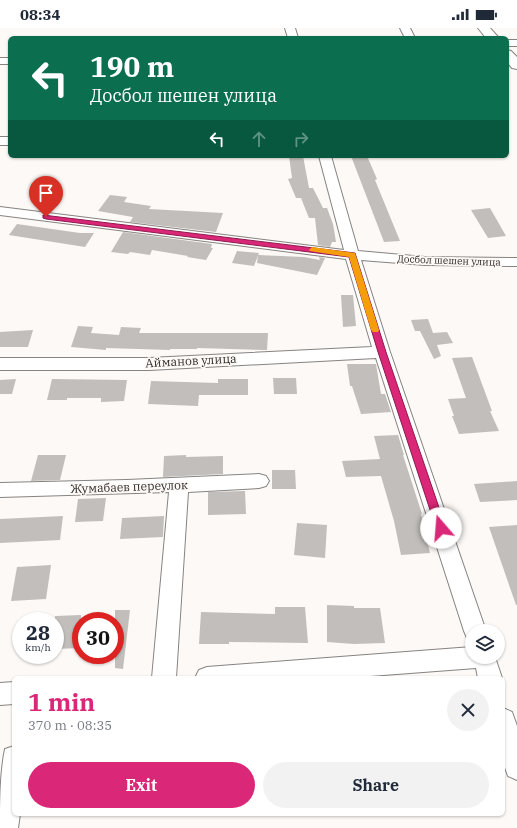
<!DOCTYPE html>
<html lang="en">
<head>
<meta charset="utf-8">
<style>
	:root { --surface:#fff; --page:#f2f2f3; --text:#1f2937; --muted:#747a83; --accent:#db2777 }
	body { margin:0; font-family:"IBM Plex Serif",serif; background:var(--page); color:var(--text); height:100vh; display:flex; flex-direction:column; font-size:15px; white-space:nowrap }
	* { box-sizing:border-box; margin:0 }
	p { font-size:13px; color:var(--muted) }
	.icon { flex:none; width:22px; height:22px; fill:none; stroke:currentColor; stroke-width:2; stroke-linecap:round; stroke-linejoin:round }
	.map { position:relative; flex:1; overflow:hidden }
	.panel { position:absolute; left:12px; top:648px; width:493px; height:140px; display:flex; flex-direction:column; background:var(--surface); border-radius:6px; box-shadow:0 1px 3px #0004 }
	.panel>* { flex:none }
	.guide { position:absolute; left:8px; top:8px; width:501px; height:122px; border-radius:6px; box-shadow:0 1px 3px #0004; background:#0b6e4f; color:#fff; overflow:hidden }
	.tools { position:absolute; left:465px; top:596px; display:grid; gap:8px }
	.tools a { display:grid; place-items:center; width:40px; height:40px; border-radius:50%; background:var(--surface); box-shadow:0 1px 3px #0004; font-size:20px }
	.speed { position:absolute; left:12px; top:584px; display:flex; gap:8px; font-size:20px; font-weight:700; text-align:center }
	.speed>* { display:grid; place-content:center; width:52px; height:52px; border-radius:50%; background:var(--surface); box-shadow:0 1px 3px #0004; line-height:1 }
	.speed small { font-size:10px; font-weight:400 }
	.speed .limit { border:6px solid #d22; background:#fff; color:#111 }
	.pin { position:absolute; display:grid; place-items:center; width:34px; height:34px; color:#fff; margin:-41px -17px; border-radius:50% 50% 50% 0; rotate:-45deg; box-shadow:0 0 4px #0007 }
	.pin .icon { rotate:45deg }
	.me { position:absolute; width:44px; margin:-22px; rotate:342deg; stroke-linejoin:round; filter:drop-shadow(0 0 3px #0008) }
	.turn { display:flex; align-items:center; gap:14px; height:84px; padding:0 16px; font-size:18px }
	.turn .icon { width:52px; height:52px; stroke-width:2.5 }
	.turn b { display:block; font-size:28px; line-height:34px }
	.lanes { display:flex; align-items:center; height:38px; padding:0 16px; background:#0003; justify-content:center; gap:20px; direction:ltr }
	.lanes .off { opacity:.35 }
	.round { display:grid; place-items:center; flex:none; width:42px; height:42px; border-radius:21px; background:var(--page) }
	.head { display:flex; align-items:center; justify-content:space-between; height:68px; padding:0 16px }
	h1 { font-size:24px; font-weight:700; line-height:30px; color:var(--accent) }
	.button { display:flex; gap:8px; margin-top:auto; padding:8px 16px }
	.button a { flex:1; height:46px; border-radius:24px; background:var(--accent); color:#fff; font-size:16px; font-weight:700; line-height:46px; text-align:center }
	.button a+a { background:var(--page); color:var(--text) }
	.status { display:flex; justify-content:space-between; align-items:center; height:28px; padding:0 20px; background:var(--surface); direction:ltr }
	.status svg { height:11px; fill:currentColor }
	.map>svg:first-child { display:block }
	.building { fill:#c1bebb }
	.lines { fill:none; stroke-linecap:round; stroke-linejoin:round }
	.minor-casing { stroke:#868380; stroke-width:2 }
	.tertiary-casing { stroke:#868380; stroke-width:2 }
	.minor { fill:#fff; fill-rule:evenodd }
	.tertiary { fill:#fff; fill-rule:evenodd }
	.route { fill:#db2777; stroke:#8e194d }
	.slow { fill:#f59e0b }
	.labels { text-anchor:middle; stroke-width:3.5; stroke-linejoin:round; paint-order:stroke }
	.far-street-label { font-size:10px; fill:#2e2c2b; stroke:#fdf9f6 }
	.street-label { font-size:12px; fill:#2e2c2b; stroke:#fdf9f6 }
</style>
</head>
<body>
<div class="status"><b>08:34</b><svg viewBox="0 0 49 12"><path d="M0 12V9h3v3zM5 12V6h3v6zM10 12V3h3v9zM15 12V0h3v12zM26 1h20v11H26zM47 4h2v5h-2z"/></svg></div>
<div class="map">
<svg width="517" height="800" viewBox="0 0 517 800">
	<rect width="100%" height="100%" fill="#fdf9f6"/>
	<g class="building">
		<polygon points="289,128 303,128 309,160 313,160 323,180 327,180 333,196 336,214 332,214 330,219 318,217 315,190 309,190 301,170 296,170 288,151 292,150"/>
		<polygon points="351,128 367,128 377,151 375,152 400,213 384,214"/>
		<polygon points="43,162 60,164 51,177 33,175"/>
		<polygon points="110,167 127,169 124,174 151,178 149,181 223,185 216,204 130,194 133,189 98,183"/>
		<polygon points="490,180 506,208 488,210 471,182"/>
		<polygon points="17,196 80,205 94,205 85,219 9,207"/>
		<polygon points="123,204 212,216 211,220 213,220 206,232 187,229 188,228 152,222 150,227 130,224 128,226 111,224"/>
		<polygon points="237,223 259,225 254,238 232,235"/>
		<polygon points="258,227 304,229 320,232 319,229 325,230 317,247 257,235"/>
		<polygon points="341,267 353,267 356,298 343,299"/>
		<polygon points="428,291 433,305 447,304 453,315 437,317 441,328 434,331 420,303 415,303 411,292"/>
		<polygon points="78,298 93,299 91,305 119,307 121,299 141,300 139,305 268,305 267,322 197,320 197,321 170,321 170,322 106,320 106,322 71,319"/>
		<polygon points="33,302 28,319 0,319 0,304"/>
		<polygon points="472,329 492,383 490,383 499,403 459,406 452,388 454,388 448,371 466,370 452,330"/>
		<polygon points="347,336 376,336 381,366 385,366 391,384 361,386 352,358 350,358"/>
		<polygon points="273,350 296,350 297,366 274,366"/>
		<polygon points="16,351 12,366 0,366 0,352"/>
		<polygon points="52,351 127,352 124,373 101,374 101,370 67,370 67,372 47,372"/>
		<polygon points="218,351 248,351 248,367 199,367 198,378 148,376 151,353 218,355"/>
		<polygon points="398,407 404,427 403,427 422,486 421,486 430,525 401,527 394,493 381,448 346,449 342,433 380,431 374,408"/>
		<polygon points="38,427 66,427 60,452 31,453"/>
		<polygon points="186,427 186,429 223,428 223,446 163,449 164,428"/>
		<polygon points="272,442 295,442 296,461 272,461"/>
		<polygon points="517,453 517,472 480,474 474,456"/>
		<polygon points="245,463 246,486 208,487 208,464"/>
		<polygon points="106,470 103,493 75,494 78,471"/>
		<polygon points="63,488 60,512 0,515 0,491"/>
		<polygon points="164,488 163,509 120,511 122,490"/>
		<polygon points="297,495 327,497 325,530 294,527"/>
		<polygon points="517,497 517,577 516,577 489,499"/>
		<polygon points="51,537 46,571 11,573 17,539"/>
		<polygon points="327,577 354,578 354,580 380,580 385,615 354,616 327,614"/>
		<polygon points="275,579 305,579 308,615 229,614 229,616 199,616 201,584 275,586"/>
		<polygon points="115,582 130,582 123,641 115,640"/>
		<polygon points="81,587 81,620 55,621 55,588"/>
	</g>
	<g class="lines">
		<defs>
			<g id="minor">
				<polygon points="285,0 295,0 298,10 288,10"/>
				<polygon points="400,0 410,0 415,10 405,10"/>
				<rect x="507" y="12" width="10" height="6"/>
				<rect x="0" y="30" width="10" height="6"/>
				<rect x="0" y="109" width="10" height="8"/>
				<polygon points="319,128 331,128 358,223 425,229 517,230 517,238 425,237 361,232 390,324 486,603 472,603 472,612 467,610 464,603 376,330 149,342 0,342 0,330 149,330 372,319 346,231 0,187 0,179 344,222"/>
				<polygon points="259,446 266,448 269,453 266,458 259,460 188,464 176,650 152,650 169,464 0,469 0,455 127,452"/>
				<polygon points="472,619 472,629 495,629 502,650 478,650 476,640 344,650 195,650 199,642 207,639"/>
				<polygon points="14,654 14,676 0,677 0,655"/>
				<polygon points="503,680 512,684 517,698 517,752 508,748 503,734"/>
				<path d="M 14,718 L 14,786 L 20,786 L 18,800 L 0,800 C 0,775 0,745 5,721 Z"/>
			</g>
			<g id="tertiary">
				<polygon points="478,0 490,0 499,10 486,10"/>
				<polygon points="507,22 511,23 517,29 517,41 512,40 507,34"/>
			</g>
		</defs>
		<use href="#minor" class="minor-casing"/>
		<use href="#tertiary" class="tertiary-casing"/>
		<use href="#minor" class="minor"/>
		<use href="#tertiary" class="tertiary"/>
	</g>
	<polygon class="route" points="43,187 355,225 386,324 446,500 445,503 437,503 436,500 378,324 349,229 46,191 43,190"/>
	<polygon class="slow" points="312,219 355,225 379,302 378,304 373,304 371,302 349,229 310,223 309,222"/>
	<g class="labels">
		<g class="far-street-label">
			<text transform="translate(449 232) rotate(2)" y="4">Досбол шешен улица</text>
		</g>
		<g class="street-label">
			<text transform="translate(191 333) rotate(-3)" y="4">Айманов улица</text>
			<text transform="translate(129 459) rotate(-2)" y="4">Жумабаев переулок</text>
		</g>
	</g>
</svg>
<div class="tools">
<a><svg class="icon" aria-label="layers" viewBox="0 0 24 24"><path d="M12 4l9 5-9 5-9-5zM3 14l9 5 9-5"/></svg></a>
</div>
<div class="speed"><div>28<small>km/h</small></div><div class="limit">30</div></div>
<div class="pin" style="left:46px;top:189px;background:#d93025"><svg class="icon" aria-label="arrive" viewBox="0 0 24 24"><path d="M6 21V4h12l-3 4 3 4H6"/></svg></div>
<svg class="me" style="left:441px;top:500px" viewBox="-20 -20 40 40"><circle r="19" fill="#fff"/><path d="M0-13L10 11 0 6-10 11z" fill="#db2777"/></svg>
<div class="guide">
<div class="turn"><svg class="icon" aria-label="left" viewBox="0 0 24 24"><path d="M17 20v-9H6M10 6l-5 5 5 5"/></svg><div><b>190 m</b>Досбол шешен улица</div></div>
<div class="lanes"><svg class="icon" aria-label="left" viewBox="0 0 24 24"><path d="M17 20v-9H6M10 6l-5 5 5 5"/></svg><svg class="icon off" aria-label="ahead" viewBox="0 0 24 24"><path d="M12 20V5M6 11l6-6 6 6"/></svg><svg class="icon off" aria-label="right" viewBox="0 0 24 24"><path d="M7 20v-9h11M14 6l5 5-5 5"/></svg></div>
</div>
<section class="panel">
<div class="head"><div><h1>1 min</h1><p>370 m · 08:35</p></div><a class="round"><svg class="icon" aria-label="close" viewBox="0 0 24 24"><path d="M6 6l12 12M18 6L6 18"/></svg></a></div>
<div class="button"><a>Exit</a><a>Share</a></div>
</section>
</div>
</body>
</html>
